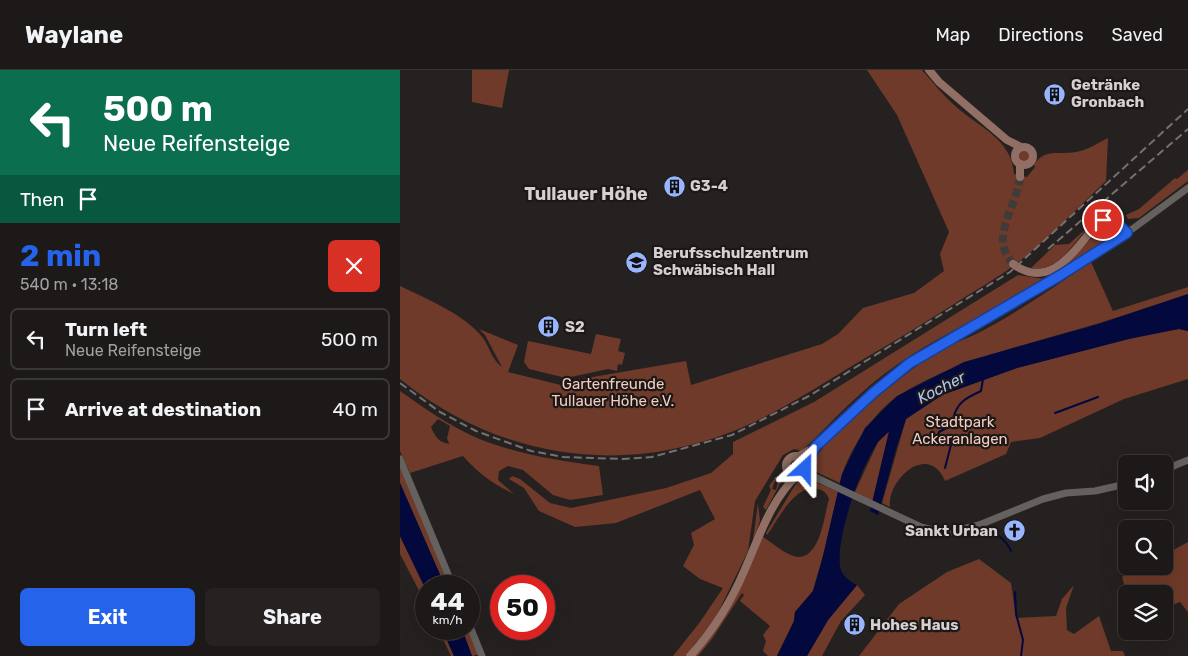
<!DOCTYPE html>
<html lang="en">
<head>
<meta charset="utf-8">
<style>
	:root { --surface:#1c1918; --page:#252221; --text:#f1f3f6; --muted:#a0a0a2; --line:#3a3837; --accent:#2563eb }
	body { margin:0; font-family:Rubik,sans-serif; background:var(--page); color:var(--text); height:100vh; display:flex; flex-direction:column; font-size:19px; white-space:nowrap }
	* { box-sizing:border-box; margin:0 }
	p { font-size:16px; color:var(--muted) }
	.icon { flex:none; width:28px; height:28px; fill:none; stroke:currentColor; stroke-width:2; stroke-linecap:round; stroke-linejoin:round }
	.map { position:relative; flex:1; overflow:hidden }
	.details { display:flex; flex-direction:column; background:var(--surface); width:400px }
	.details>* { flex:none }
	.banner { background:#0b6e4f; color:#fff; overflow:hidden }
	.buttons { position:absolute; left:718px; top:385px; display:grid; gap:10px }
	.buttons a { display:grid; place-items:center; width:55px; height:55px; border-radius:8px; background:var(--surface); box-shadow:0 5px 20px #0002,0 0 0 1px var(--line); font-size:25px }
	.speed { position:absolute; left:15px; top:505px; display:flex; gap:10px; font-size:25px; font-weight:700; text-align:center }
	.speed>* { display:grid; place-content:center; width:65px; height:65px; border-radius:50%; background:var(--surface); box-shadow:0 5px 20px #0002,0 0 0 1px var(--line); line-height:1 }
	.speed small { font-size:12px; font-weight:400 }
	.speed .limit { border:8px solid #d22; background:#fff; color:#111 }
	.pin { position:absolute; display:grid; place-items:center; width:42px; height:42px; color:#fff; margin:-21px; border:2px solid #fff; border-radius:50%; box-shadow:0 1px 5px #0007 }
	.me { position:absolute; width:55px; margin:-28px; rotate:24deg; stroke-linejoin:round; filter:drop-shadow(0 0 4px #0008) }
	.turn { display:flex; align-items:center; gap:18px; height:105px; padding:0 20px; font-size:22px }
	.turn .icon { width:65px; height:65px; stroke-width:2.5 }
	.turn b { display:block; font-size:35px; line-height:42px }
	.then { display:flex; align-items:center; height:48px; padding:0 20px; background:#0003; gap:10px; font-size:19px }
	.round { display:grid; place-items:center; flex:none; width:52px; height:52px; border-radius:8px; background:var(--page) }
	.overview { display:flex; align-items:center; justify-content:space-between; height:85px; padding:0 20px }
	h1 { font-size:30px; font-weight:700; line-height:38px; color:var(--accent) }
	.cta { display:flex; gap:10px; margin-top:auto; padding:10px 20px }
	.cta a { flex:1; height:58px; border-radius:8px; background:var(--accent); color:#fff; font-size:20px; font-weight:700; line-height:58px; text-align:center }
	.cta a+a { background:var(--page); color:var(--text) }
	ul { padding:0; list-style:none }
	li { display:flex; align-items:center; gap:15px; height:62px; margin:0 10px 8px; padding:0 10px; border:2px solid var(--line); border-radius:8px }
	li div { flex:1 }
	li b { display:block; font-size:19px }
	li em { font-style:normal }
	header { display:flex; align-items:center; gap:30px; box-sizing:border-box; height:70px; padding:0 25px; background:var(--surface); border-bottom:1px solid var(--line) }
	header strong { font-size:24px }
	nav { display:flex; gap:28px; margin-inline-start:auto; font-size:18px }
	main { display:flex; flex:1; min-height:0 }
	.map>svg:first-child { display:block }
	.green { fill:#6f3a29; fill-rule:evenodd }
	.water { fill:#03083d }
	.lines { fill:none; stroke-linecap:round; stroke-linejoin:round }
	.stream { stroke:#03083d; stroke-width:2 }
	.secondary-tunnel { stroke:#3f3b3a; stroke-width:8; stroke-dasharray:8 4; stroke-linecap:butt }
	.tertiary { stroke:#65615f; stroke-width:7 }
	.secondary { stroke:#916f64; stroke-width:8 }
	.rail { stroke:#757170; stroke-width:2; stroke-dasharray:8 4; stroke-linecap:butt }
	.route-casing { stroke:#184099; stroke-width:12 }
	.route { stroke:#2563eb; stroke-width:9 }
	.labels { text-anchor:middle; stroke-width:4.5; stroke-linejoin:round; paint-order:stroke }
	.poi-label { font-size:15px; font-weight:bold; fill:#d4d1d0; stroke:#1b1817; text-anchor:start }
	.park-label { font-size:15px; fill:#f6ccbf; stroke:#1b1817 }
	.water-label { font-size:16px; font-style:italic; fill:#abc1f4; stroke:#1b1817 }
	.quarter-label { font-size:18px; font-weight:bold; fill:#d4d1d0; stroke:#1b1817 }
</style>
</head>
<body>
<header>
<strong>Waylane</strong>
<nav><a>Map</a><a>Directions</a><a>Saved</a></nav>
</header>
<main>
<section class="details">
<div class="banner">
<div class="turn"><svg class="icon" aria-label="left" viewBox="0 0 24 24"><path d="M17 20v-9H6M10 6l-5 5 5 5"/></svg><div><b>500 m</b>Neue Reifensteige</div></div>
<div class="then">Then<svg class="icon" aria-label="arrive" viewBox="0 0 24 24"><path d="M6 21V4h12l-3 4 3 4H6"/></svg></div>
</div>
<div class="overview"><div><h1>2 min</h1><p>540 m · 13:18</p></div><a class="round" style="background:#d93025;color:#fff"><svg class="icon" aria-label="close" viewBox="0 0 24 24"><path d="M6 6l12 12M18 6L6 18"/></svg></a></div>
<ul>
<li><svg class="icon" aria-label="left" viewBox="0 0 24 24"><path d="M17 20v-9H6M10 6l-5 5 5 5"/></svg><div><b>Turn left</b><p>Neue Reifensteige</p></div><em>500 m</em></li>
<li><svg class="icon" aria-label="arrive" viewBox="0 0 24 24"><path d="M6 21V4h12l-3 4 3 4H6"/></svg><div><b>Arrive at destination</b></div><em>40 m</em></li>
</ul>
<div class="cta"><a>Exit</a><a>Share</a></div>
</section>
<div class="map">
<svg width="788" height="586" viewBox="0 0 788 586">
	<rect width="100%" height="100%" fill="#252120"/>
	<g class="green">
		<polygon points="72,0 109,0 102,38 72,32"/>
		<path d="M 467,0 L 522,0 C 532,11 542,24 553,34 C 576,56 612,68 614,104 L 627,107 L 635,97 L 634,95 C 644,78 659,85 676,82 C 688,80 698,73 708,68 L 706,111 C 675,140 647,171 613,196 C 596,209 577,219 559,231 C 527,251 495,271 462,290 C 420,315 377,344 331,362 C 216,407 95,386 0,309 L 0,216 C 25,228 66,245 83,268 C 90,278 92,290 102,297 L 85,265 L 79,259 L 118,275 L 108,302 L 173,318 L 175,310 L 286,291 L 291,315 L 422,274 L 438,264 L 463,238 L 514,223 L 544,201 L 540,184 L 549,162 L 497,45 Z"/>
		<circle cx="625" cy="86" r="6"/>
		<polygon points="788,100 788,111 739,148 728,149 726,145 739,139 775,108 777,109"/>
		<path d="M 689,156 C 674,173 656,204 631,198 L 655,175 L 669,174 Z"/>
		<path d="M 704,156 L 711,159 C 710,175 656,205 641,214 C 594,241 543,263 498,294 C 462,318 433,351 402,381 L 394,379 L 383,385 L 355,431 L 348,481 L 314,551 L 285,586 L 273,586 L 300,552 L 323,518 L 300,509 L 283,496 L 294,475 L 291,463 L 315,449 L 300,420 L 216,453 L 175,457 L 139,441 L 124,418 L 109,409 L 112,406 L 120,409 L 150,433 L 171,438 L 266,418 L 311,403 L 333,384 L 333,372 L 414,332 L 618,205 L 644,209 L 655,204 Z"/>
		<path d="M 691,192 L 713,241 L 788,217 L 788,224 C 748,237 709,251 668,262 C 610,279 550,293 498,326 C 473,342 446,384 440,413 L 412,400 C 405,380 517,294 537,282 C 551,274 567,269 582,261 C 620,241 655,216 691,192 Z"/>
		<path d="M 779,259 L 788,261 L 788,309 L 724,329 L 640,368 L 611,372 L 606,384 L 545,411 C 529,372 487,409 490,437 L 482,433 L 506,349 L 542,325 L 617,298 L 754,262 Z"/>
		<polygon points="196,264 221,269 218,281 225,283 222,295 218,294 217,301 208,299 166,308 129,299 124,292 128,271 191,284"/>
		<path d="M 0,321 C 28,341 60,363 93,374 C 128,386 163,391 199,396 L 203,425 L 170,430 L 153,425 L 123,400 L 108,396 L 99,401 L 98,410 L 114,424 C 93,414 78,403 63,386 L 10,403 L 0,381 ZM 38,349 L 50,356 L 47,368 L 49,374 C 39,372 35,367 31,357 Z"/>
		<polygon points="490,361 472,435 453,426 478,372"/>
		<polygon points="0,394 52,516 45,516 0,413"/>
		<polygon points="385,400 383,408 366,440 363,437 371,420 369,416 377,405 372,419 376,420 380,403"/>
		<path d="M 407,408 L 438,422 L 423,486 L 413,521 L 395,542 L 394,551 L 377,586 L 368,586 L 363,581 L 366,571 L 363,565 L 370,556 L 340,531 L 344,525 L 342,523 L 312,569 L 298,586 L 294,586 C 326,551 343,508 362,466 C 371,472 388,487 399,487 C 421,486 424,445 429,429 C 427,423 423,420 418,419 C 394,414 379,449 367,465 L 366,463 L 397,412 Z"/>
		<polygon points="358,433 360,451 352,477"/>
		<polygon points="0,466 26,520 26,534 0,484"/>
		<polygon points="788,472 788,542 780,532 764,538 764,524 727,524 722,507 742,496 764,496 764,485"/>
		<polygon points="579,489 611,513 616,548 656,546 662,529 674,515 666,538 667,560 674,564 699,546 711,581 723,581 725,586 459,586 499,534 547,502"/>
		<polygon points="457,515 465,525 441,551 422,586 407,586 428,550"/>
		<polygon points="38,559 42,559 54,586 51,586"/>
		<polygon points="62,559 69,559 80,584 72,586"/>
	</g>
	<g class="water">
		<path d="M 788,224 L 788,261 L 779,259 L 729,269 L 617,298 L 542,325 L 506,349 L 496,379 L 478,445 L 470,441 L 489,361 C 486,365 481,368 478,372 C 461,396 436,466 440,496 C 441,505 450,512 457,515 L 428,550 L 407,586 L 377,586 L 394,551 L 395,542 L 413,521 L 423,486 L 442,404 L 465,358 L 497,326 L 564,292 L 699,254 Z"/>
		<polygon points="0,413 45,516 26,516 26,520 0,466"/>
		<polygon points="42,559 62,559 72,586 54,586"/>
	</g>
	<g class="lines">
		<g class="stream">
			<polyline points="655,343 698,327"/>
			<path d="M 553,349 C 557,332 566,328 581,321 L 583,309"/>
			<polyline points="545,398 552,371 538,366 539,362 554,354"/>
			<path d="M 590,457 C 597,466 607,470 611,481"/>
			<polyline points="615,522 616,544 623,570 621,586"/>
		</g>
		<path class="secondary-tunnel" d="M 613,194 C 588,166 617,138 620,107"/>
		<g class="tertiary">
			<polyline points="727,163 788,118"/>
			<polyline points="0,389 53,516"/>
			<polyline points="764,400 788,390"/>
			<polyline points="404,402 521,457 546,463 579,455 643,429 666,423 695,421 726,414"/>
			<polyline points="69,554 82,586"/>
		</g>
		<g class="secondary">
			<polyline points="529,0 539,12 607,70 621,77"/>
			<circle cx="624" cy="86" r="9"/>
			<polyline points="620,107 620,94"/>
			<path d="M 399,386 L 415,377 L 473,323 L 510,293 L 626,226 L 727,163 L 714,151 L 703,150 L 696,155 C 674,181 650,221 613,194"/>
			<circle cx="396" cy="396" r="10"/>
			<path d="M 290,586 C 313,561 332,530 345,499 C 360,465 370,432 397,405"/>
		</g>
		<g class="rail">
			<polyline points="648,179 788,59"/>
			<polyline points="0,313 40,342 76,361 131,381 163,387 223,389 252,387 332,365 409,326 610,202 788,39"/>
		</g>
	</g>
	<g class="lines">
		<defs>
			<polyline id="route" points="405,399 415,377 473,323 510,293 659,206 727,163 714,150 703,150"/>
		</defs>
		<use href="#route" class="route-casing"/>
		<use href="#route" class="route"/>
	</g>
	<defs>
		<symbol id="building-disc" viewBox="-11 -11 22 22"><circle r="9.5" fill="#99b5fd" stroke="#1b1817"/><path d="M-4-6H4V6H1V3H-1V6H-4ZM-2.5-4.3h1.7v1.8h-1.7ZM.8-4.3h1.7v1.8H.8ZM-2.5-1h1.7V.8h-1.7ZM.8-1h1.7V.8H.8Z" fill="#111"/></symbol>
		<symbol id="school-disc" viewBox="-11 -11 22 22"><circle r="9.5" fill="#99b5fd" stroke="#1b1817"/><path d="M0-5L7-2L0 1L-7-2ZM-4 1L0 2.5L4 1V4Q0 6-4 4Z" fill="#111"/></symbol>
		<symbol id="church-disc" viewBox="-11 -11 22 22"><circle r="9.5" fill="#99b5fd" stroke="#1b1817"/><path d="M-1.2-6h2.4v3.5h3.3v2.4h-3.3V6h-2.4V-.1h-3.3v-2.4h3.3Z" fill="#111"/></symbol>
	</defs>
	<g fill-rule="evenodd">
		<use href="#building-disc" x="642" y="12" width="25" height="25"/>
		<use href="#building-disc" x="262" y="104" width="25" height="25"/>
		<use href="#school-disc" x="224" y="180" width="25" height="25"/>
		<use href="#building-disc" x="136" y="244" width="25" height="25"/>
		<use href="#church-disc" x="602" y="448" width="25" height="25"/>
		<use href="#building-disc" x="442" y="542" width="25" height="25"/>
	</g>
	<g class="labels">
		<g class="poi-label">
			<text x="671" y="20">Getränke<tspan x="671" dy="17">Gronbach</tspan></text>
			<text x="290" y="121">G3-4</text>
			<text x="253" y="188">Berufsschulzentrum<tspan x="253" dy="17">Schwäbisch Hall</tspan></text>
			<text x="165" y="262">S2</text>
			<text x="598" y="466" text-anchor="end">Sankt Urban</text>
			<text x="470" y="560">Hohes Haus</text>
		</g>
		<g class="park-label">
			<text x="213" y="319">Gartenfreunde<tspan x="213" dy="17">Tullauer Höhe e.V.</tspan></text>
			<text x="560" y="357">Stadtpark<tspan x="560" dy="17">Ackeranlagen</tspan></text>
		</g>
		<g class="water-label">
			<text transform="translate(541 317) rotate(-27)" y="6">Kocher</text>
		</g>
		<g class="quarter-label">
			<text x="186" y="130">Tullauer Höhe</text>
		</g>
	</g>
</svg>
<div class="buttons">
<a><svg class="icon" aria-label="sound" viewBox="0 0 24 24"><path d="M4 9h4l5-4v14l-5-4H4zM17 9q2 3 0 6"/></svg></a>
<a><svg class="icon" aria-label="search" viewBox="0 0 24 24"><circle cx="10" cy="10" r="6"/><path d="M15 15l6 6"/></svg></a>
<a><svg class="icon" aria-label="layers" viewBox="0 0 24 24"><path d="M12 4l9 5-9 5-9-5zM3 14l9 5 9-5"/></svg></a>
</div>
<div class="speed"><div>44<small>km/h</small></div><div class="limit">50</div></div>
<div class="pin" style="left:703px;top:150px;background:#d93025"><svg class="icon" aria-label="arrive" viewBox="0 0 24 24"><path d="M6 21V4h12l-3 4 3 4H6"/></svg></div>
<svg class="me" style="left:405px;top:399px" viewBox="-20 -20 40 40"><path d="M0-17L14 15 0 8-14 15z" fill="#2563eb" stroke="#fff" stroke-width="4"/></svg>
</div>
</main>
</body>
</html>
